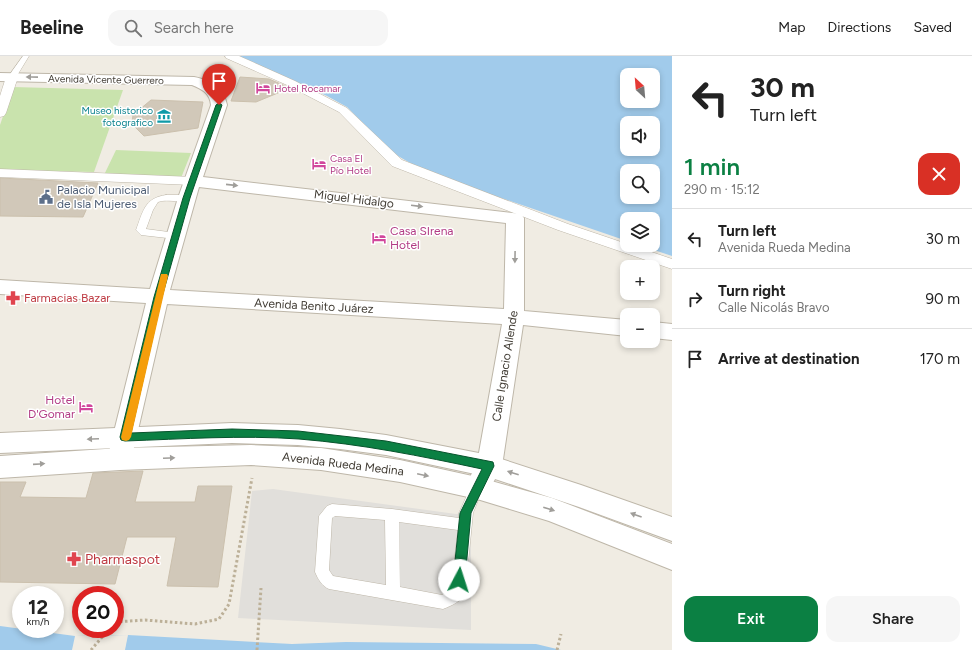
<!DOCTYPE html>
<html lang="en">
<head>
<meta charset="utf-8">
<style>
	:root { --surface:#fff; --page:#f6f6f6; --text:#222; --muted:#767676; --line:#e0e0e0; --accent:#0b8043 }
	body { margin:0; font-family:Figtree,sans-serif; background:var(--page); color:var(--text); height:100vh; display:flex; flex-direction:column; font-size:15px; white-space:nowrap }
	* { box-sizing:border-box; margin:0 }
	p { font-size:13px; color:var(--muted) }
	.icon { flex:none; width:22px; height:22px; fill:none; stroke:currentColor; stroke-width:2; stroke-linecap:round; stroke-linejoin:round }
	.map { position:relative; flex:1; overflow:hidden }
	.panel { display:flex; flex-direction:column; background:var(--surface); width:300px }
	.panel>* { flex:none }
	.guide { background:#fff; color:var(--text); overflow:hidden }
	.needle { width:26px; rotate:334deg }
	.tools { position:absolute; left:620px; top:12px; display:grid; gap:8px }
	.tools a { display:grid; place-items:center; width:40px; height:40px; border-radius:8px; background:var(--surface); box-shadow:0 2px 6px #0003; font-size:20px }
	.speed { position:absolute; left:12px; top:530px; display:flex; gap:8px; font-size:20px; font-weight:700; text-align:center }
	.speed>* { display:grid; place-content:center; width:52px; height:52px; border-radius:50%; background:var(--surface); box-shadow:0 2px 6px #0003; line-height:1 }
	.speed small { font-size:10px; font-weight:400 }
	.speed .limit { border:6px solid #d22; background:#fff; color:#111 }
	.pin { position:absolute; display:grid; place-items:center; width:34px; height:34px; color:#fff; margin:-41px -17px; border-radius:50% 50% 50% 0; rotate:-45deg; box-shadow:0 0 4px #0007 }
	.pin .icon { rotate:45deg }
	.me { position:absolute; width:44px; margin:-22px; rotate:5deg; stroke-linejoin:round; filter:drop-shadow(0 0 3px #0008) }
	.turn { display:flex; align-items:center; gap:14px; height:84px; padding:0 12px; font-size:18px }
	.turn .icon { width:52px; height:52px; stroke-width:2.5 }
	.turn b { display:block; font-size:28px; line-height:34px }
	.round { display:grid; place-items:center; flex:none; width:42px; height:42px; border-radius:12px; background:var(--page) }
	.summary { display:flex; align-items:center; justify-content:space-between; height:68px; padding:0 12px }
	h1 { font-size:24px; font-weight:600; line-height:30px; color:var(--accent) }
	.cta { display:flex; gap:8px; margin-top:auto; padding:8px 12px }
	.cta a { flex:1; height:46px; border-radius:12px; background:var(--accent); color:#fff; font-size:16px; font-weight:600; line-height:46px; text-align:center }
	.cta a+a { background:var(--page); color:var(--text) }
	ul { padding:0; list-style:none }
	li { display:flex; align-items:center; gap:12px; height:60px; padding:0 12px; border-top:1px solid var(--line) }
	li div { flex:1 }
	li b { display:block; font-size:15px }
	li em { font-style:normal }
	header { display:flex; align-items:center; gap:24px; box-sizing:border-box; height:56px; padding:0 20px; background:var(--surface); border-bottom:1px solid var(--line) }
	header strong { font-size:19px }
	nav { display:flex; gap:22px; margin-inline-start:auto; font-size:14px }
	.search { width:280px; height:36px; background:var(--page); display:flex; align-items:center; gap:10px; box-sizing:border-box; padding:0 14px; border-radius:12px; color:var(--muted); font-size:15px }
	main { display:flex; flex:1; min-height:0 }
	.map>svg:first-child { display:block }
	.green { fill:#c9e3ad }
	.parking { fill:#e1dfdb }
	.water { fill:#a1cbeb; fill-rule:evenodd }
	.pier { fill:#f0ece3 }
	.building { fill:#d1c8b9; stroke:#cbc0ad }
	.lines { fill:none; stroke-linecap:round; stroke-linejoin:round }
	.service-casing { stroke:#beb7a9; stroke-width:1 }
	.pedestrian-casing { stroke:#beb7a9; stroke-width:1 }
	.minor-casing { stroke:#beb7a9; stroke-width:2 }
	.tertiary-casing { stroke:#beb7a9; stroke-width:2 }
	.path { stroke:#bcb098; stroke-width:3; stroke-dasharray:2.5 2.5; stroke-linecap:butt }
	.service { fill:#fff; fill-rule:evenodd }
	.pedestrian { fill:#fff; fill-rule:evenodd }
	.minor { fill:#fff; fill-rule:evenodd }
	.tertiary { fill:#fff; fill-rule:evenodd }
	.oneway { fill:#a09e9a }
	.route { fill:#0b8043; stroke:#07532c }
	.slow { fill:#f59e0b }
	.labels { text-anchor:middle; stroke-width:3; stroke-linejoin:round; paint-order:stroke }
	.far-street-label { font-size:10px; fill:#413c34; stroke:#fff }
	.far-hotel-label { font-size:10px; fill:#b23c85; stroke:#fff; text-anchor:start }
	.far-culture-label { font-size:10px; fill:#0d838f; stroke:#fff; text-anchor:end }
	.service-label { font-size:12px; fill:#4e5e75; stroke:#fff; text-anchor:start }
	.street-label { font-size:12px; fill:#413c34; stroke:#fff }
	.hotel-label { font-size:12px; fill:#b23c85; stroke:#fff; text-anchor:start }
	.health-label { font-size:12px; fill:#be3a42; stroke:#fff; text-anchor:start }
	.near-health-label { font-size:14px; fill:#be3a42; stroke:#fff; text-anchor:start }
</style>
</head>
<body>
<header>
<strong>Beeline</strong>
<div class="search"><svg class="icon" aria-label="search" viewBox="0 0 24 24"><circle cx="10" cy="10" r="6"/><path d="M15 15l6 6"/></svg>Search here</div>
<nav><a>Map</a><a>Directions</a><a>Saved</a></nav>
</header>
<main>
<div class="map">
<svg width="672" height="594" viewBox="0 0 672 594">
	<rect width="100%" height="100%" fill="#f0ece3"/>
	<g class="green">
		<polygon points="13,31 123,34 94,116 0,114 0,69"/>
		<polygon points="116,94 191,97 181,122 104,119"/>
	</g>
	<polygon class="parking" points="273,433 456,458 466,457 471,492 471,574 238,562 252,435"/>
	<g class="water">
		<path d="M 239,0 L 672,0 L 672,200 L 639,189 L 653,189 L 653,163 L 627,163 L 627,185 L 466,130 L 412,108 L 391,96 L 347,51 L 327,40 ZM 627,19 L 653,19 L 653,45 L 627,45 ZM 627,67 L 653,67 L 653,93 L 627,93 ZM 627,115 L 653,115 L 653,141 L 627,141 Z"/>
		<polygon points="0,570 75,580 128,579 292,588 346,586 536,588 561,594 0,594"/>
	</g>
	<polygon class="pier" points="128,579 125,594 72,594 75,580"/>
	<g class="building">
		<polygon points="240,21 269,23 290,32 256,46 231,45"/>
		<polygon points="151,44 203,46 198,72 144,80 132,68 133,59"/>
		<polygon points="0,122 98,127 83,161 0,160"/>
		<polygon points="143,415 135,446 195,446 198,430 232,430 218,531 167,530 176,481 127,481 115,528 0,526 0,426 26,426 20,441 86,442 93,417"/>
	</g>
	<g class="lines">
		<defs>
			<g id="service">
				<polygon points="23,0 29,0 15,23 9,23 8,21"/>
				<path d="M 166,139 L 187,139 L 191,142 C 184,149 168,142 158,146 L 153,154 L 146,173 L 176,177 L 181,180 L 176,183 L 141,179 L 136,174 C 143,156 144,142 166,139 Z"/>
				<path d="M 477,426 L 482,428 L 483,432 L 473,457 L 465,537 C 462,545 451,550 443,553 L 329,533 C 322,530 318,523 315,516 L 319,460 L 327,450 L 332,448 L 392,453 L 459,462 L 459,457 L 472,428 ZM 335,460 L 385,464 L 386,529 L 333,520 L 329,514 L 332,462 ZM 399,466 L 458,474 L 451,533 L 442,539 L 400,531 Z"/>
			</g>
			<g id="pedestrian">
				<polygon points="225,0 239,0 295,25 347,52 402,104 568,168 627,188 627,189 631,189 672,203 672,213 558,174 392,110 339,56 287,29 226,2"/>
				<polygon points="12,18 18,21 6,57 4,60 0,61 0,40 6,21"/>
				<polygon points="0,113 193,121 198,122 200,125 198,128 193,129 0,121"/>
			</g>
			<g id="minor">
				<path d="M 0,17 L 194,21 C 209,24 224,32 227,49 L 203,121 L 521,158 L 524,162 L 524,255 L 627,264 L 627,280 L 523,269 L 502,410 L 486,440 L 477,443 L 468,440 L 464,432 L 477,408 L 502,268 L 167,248 L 132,400 L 129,407 L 120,410 L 111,407 L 108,400 L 146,247 L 0,238 L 0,224 L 150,233 L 178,142 L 211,49 C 210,37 202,33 192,29 L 0,25 ZM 199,131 L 506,167 L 504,253 L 170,234 Z"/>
				<polygon points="653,266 672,268 672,284 653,282"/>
			</g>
			<g id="tertiary">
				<polygon points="232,367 298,369 340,373 386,379 489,399 581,429 672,461 672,485 579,451 489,421 386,399 340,393 298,389 232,387 0,397 0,377"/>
				<polygon points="251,389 321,392 400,404 477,421 552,442 672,488 672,514 549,465 477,443 400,426 321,414 251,409 120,414 0,422 0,400 120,392"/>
			</g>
		</defs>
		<use href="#service" class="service-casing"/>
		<use href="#pedestrian" class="pedestrian-casing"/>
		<use href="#minor" class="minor-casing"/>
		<use href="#tertiary" class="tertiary-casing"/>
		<g class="path">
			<polyline points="115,566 145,564 195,568 219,563 229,548 252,422"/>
			<polyline points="91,594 109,573"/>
			<polyline points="257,594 261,532"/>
			<polyline points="557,594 561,578"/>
		</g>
		<use href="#service" class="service"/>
		<use href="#pedestrian" class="pedestrian"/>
		<use href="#minor" class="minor"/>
		<use href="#tertiary" class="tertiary"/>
	</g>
	<defs><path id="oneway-solid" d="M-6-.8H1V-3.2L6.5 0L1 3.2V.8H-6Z"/></defs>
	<g class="oneway">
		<use href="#oneway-solid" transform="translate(32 21) rotate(-179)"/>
		<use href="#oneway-solid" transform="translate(232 129) rotate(6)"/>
		<use href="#oneway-solid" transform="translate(417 150) rotate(7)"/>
		<use href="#oneway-solid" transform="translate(515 201) rotate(91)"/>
		<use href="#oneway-solid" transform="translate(93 383) rotate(178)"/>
		<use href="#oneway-solid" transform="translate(169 402) rotate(-2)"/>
		<use href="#oneway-solid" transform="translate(39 408) rotate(-4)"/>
		<use href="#oneway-solid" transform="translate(513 417) rotate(-162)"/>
		<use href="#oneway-solid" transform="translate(423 419) rotate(12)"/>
		<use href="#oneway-solid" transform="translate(549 453) rotate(17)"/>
		<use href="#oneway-solid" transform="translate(636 459) rotate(-160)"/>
	</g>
	<path class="route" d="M 219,47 L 222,49 L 190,142 L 162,241 L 131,377 L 232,373 L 298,375 L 386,385 L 493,406 L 494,410 L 471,457 L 465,524 L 463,528 L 459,529 L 455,528 L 453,524 L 460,457 L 482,413 C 421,400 361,388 299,383 C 241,379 183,383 125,385 L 121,384 L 120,381 L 154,241 L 183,142 L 216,49 Z"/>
	<polygon class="slow" points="161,218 167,218 168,220 131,381 129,384 126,385 122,384 121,381"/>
	<defs>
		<symbol id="hotel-bare" viewBox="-9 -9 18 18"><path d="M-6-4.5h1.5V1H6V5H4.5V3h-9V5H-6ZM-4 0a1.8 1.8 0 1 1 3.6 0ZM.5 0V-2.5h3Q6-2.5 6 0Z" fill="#d1479c" stroke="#fff" stroke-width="2.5" paint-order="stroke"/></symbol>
		<symbol id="museum-bare" viewBox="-9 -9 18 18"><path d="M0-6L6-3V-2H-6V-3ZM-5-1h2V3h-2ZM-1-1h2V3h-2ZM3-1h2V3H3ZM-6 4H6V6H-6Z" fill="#0f9aa8" stroke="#fff" stroke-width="2.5" paint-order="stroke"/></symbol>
		<symbol id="civic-bare" viewBox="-9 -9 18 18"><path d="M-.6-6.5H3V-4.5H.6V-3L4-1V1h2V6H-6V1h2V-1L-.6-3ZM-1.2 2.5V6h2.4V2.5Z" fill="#5c6f8a" stroke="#fff" stroke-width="2.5" paint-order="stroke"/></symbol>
		<symbol id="pharmacy-bare" viewBox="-9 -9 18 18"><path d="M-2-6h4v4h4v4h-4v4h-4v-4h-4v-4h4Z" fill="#e0444e" stroke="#fff" stroke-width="2.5" paint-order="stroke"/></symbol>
	</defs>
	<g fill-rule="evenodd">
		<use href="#hotel-bare" x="253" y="22" width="20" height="20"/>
		<use href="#museum-bare" x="154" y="50" width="20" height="20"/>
		<use href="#hotel-bare" x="309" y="98" width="20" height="20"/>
		<use href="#civic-bare" x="36" y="131" width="20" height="20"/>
		<use href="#hotel-bare" x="369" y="172" width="20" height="20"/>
		<use href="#pharmacy-bare" x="3" y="232" width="20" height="20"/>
		<use href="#hotel-bare" x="76" y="341" width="20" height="20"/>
		<use href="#pharmacy-bare" x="64" y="493" width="20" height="20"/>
	</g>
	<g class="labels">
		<g class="far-street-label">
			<text transform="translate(106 23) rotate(1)" y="4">Avenida Vicente Guerrero</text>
		</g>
		<g class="far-hotel-label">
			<text x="274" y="36">Hotel Rocamar</text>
			<text x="330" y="106">Casa El<tspan x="330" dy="12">Pío Hotel</tspan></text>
		</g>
		<g class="far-culture-label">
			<text x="153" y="58">Museo historico<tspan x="153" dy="12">fotografico</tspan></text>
		</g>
		<g class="service-label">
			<text x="57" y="138">Palacio Municipal<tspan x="57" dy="14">de Isla Mujeres</tspan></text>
		</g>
		<g class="street-label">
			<text transform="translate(354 143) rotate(7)" y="4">Miguel Hidalgo</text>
			<text transform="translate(314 250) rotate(3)" y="4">Avenida Benito Juárez</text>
			<text transform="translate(505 310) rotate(-81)" y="4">Calle Ignacio Allende</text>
			<text transform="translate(343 408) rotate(7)" y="4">Avenida Rueda Medina</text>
		</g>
		<g class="hotel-label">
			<text x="390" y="179">Casa SIrena<tspan x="390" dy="14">Hotel</tspan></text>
			<text x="75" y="348" text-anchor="end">Hotel<tspan x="75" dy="14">D'Gomar</tspan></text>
		</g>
		<g class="health-label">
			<text x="24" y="246">Farmacias Bazar</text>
		</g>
		<g class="near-health-label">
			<text x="85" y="508">Pharmaspot</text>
		</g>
	</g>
</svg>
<div class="tools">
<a><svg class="needle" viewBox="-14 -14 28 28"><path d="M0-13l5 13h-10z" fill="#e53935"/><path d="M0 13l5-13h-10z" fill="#767676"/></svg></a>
<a><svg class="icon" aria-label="sound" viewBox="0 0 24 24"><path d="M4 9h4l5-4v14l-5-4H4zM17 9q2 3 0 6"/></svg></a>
<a><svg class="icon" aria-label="search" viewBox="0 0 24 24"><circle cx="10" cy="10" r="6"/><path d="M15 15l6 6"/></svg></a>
<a><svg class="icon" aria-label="layers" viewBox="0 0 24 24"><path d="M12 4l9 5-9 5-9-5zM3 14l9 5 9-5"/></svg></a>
<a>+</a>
<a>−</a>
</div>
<div class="speed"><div>12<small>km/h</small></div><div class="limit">20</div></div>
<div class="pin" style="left:219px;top:49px;background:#d93025"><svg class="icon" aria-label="arrive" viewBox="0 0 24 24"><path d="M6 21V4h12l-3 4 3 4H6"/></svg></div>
<svg class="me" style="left:459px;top:524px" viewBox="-20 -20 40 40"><circle r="19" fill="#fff"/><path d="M0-13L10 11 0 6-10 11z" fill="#0b8043"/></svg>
</div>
<section class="panel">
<div class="guide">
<div class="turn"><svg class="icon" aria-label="left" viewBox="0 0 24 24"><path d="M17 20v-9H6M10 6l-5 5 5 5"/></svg><div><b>30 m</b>Turn left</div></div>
</div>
<div class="summary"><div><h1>1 min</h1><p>290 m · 15:12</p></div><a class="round" style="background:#d93025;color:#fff"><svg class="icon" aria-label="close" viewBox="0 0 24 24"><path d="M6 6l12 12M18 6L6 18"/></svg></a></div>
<ul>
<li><svg class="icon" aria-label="left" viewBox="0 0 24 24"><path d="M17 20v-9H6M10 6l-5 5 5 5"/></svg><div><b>Turn left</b><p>Avenida Rueda Medina</p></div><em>30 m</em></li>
<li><svg class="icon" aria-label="right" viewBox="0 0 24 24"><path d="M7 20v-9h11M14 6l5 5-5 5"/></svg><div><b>Turn right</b><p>Calle Nicolás Bravo</p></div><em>90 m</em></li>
<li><svg class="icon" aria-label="arrive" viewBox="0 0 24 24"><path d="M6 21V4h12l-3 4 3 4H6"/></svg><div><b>Arrive at destination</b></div><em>170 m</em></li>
</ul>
<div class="cta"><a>Exit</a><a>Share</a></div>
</section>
</main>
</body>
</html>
